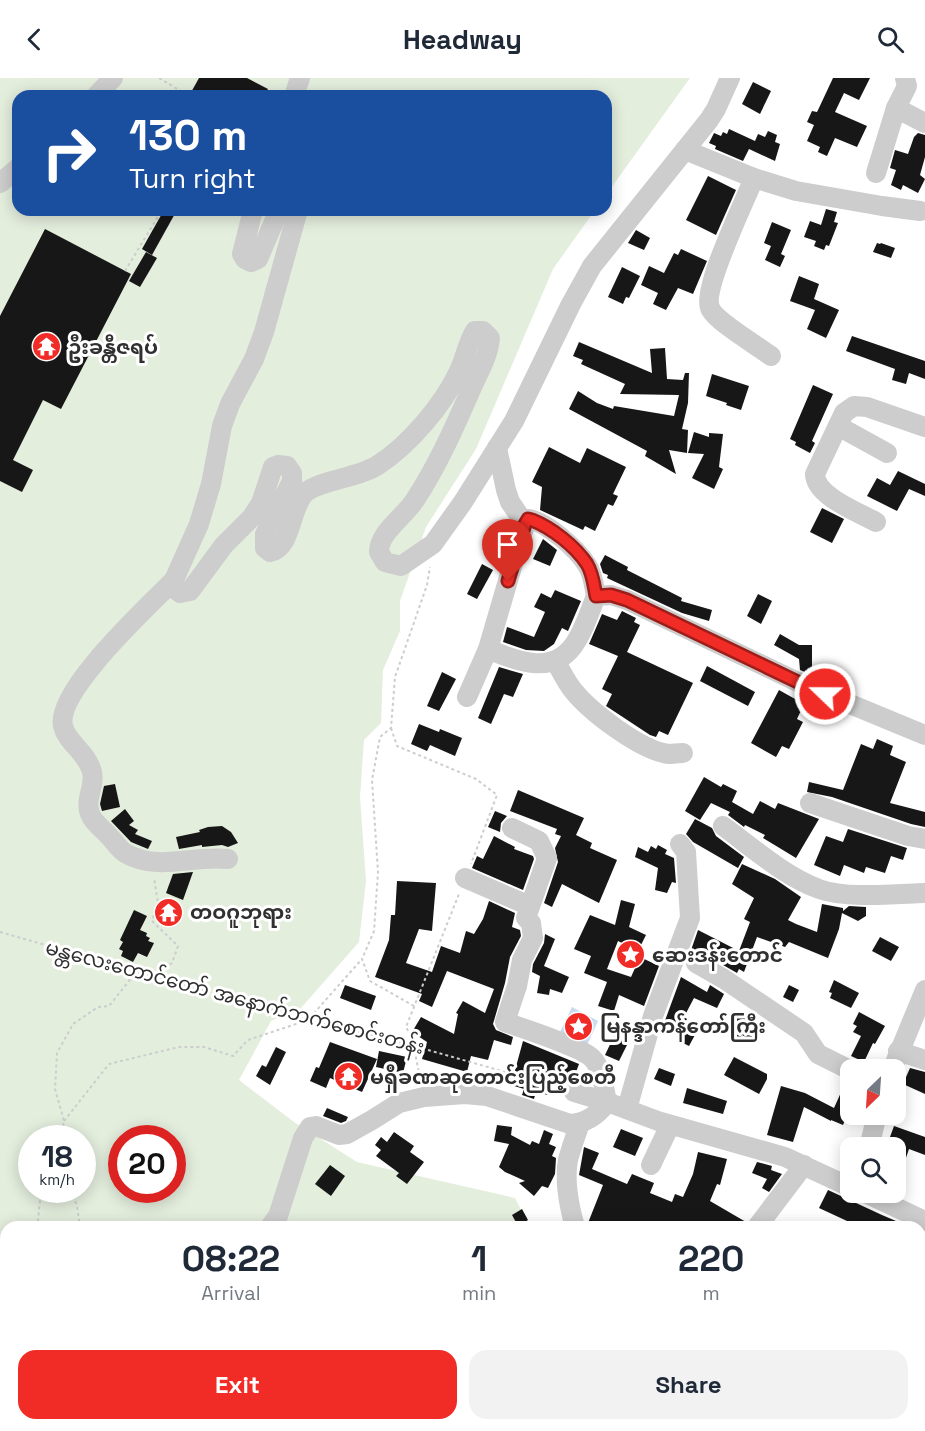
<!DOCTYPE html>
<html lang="en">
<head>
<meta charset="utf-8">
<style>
	:root { --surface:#fff; --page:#f2f2f3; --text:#1f2937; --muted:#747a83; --accent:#f12c27 }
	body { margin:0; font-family:"Space Grotesk","Noto Sans Myanmar",sans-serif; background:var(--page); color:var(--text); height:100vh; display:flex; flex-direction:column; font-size:22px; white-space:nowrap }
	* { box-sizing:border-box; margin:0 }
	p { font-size:20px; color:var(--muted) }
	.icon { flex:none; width:33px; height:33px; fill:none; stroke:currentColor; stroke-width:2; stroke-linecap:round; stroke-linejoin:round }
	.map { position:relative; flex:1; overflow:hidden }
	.details { position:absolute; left:0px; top:1143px; width:926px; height:210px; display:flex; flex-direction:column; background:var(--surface); border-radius:18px 18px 0 0; box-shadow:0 3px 15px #0003 }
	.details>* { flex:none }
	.banner { position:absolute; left:12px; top:12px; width:600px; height:126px; border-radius:18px; box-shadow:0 3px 15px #0003; background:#1a4fa0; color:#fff; overflow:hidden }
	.needle { width:39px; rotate:205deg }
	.buttons { position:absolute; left:840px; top:981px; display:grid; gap:12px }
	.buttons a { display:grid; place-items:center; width:66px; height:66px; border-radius:12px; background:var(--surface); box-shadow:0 3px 15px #0003; font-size:30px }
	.speed { position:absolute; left:18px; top:1047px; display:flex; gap:12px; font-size:30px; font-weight:700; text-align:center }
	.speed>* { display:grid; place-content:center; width:78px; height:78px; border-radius:50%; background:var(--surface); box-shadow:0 3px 15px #0003; line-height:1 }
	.speed small { font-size:15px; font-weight:400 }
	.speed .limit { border:9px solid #d22; background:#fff; color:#111 }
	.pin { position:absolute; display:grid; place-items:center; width:51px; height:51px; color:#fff; margin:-62px -26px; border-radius:50% 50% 50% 0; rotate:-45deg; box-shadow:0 0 6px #0007 }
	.pin .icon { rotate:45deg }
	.me { position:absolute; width:66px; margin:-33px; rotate:292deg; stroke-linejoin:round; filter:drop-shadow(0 0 4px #0008) }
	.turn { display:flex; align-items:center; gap:21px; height:126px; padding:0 18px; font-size:27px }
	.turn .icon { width:78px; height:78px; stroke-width:2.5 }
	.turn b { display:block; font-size:42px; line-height:51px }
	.eta { display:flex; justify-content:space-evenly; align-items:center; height:102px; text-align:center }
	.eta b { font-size:36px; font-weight:700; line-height:42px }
	.action { display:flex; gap:12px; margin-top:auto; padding:12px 18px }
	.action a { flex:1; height:69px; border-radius:18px; background:var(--accent); color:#fff; font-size:24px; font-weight:700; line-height:69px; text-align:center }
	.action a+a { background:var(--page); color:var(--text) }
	header { display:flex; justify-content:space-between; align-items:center; height:78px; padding:0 18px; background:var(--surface); font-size:27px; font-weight:700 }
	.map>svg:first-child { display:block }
	.green { fill:#e4eedd; fill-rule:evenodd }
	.water { fill:#c8dcef }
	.building { fill:#171717 }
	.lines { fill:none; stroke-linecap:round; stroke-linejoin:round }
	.path { stroke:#cdcdcd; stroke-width:2; stroke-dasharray:3 3; stroke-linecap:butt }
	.minor { stroke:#cdcdcd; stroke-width:20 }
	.route-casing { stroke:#9d1d19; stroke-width:15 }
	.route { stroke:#f12c27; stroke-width:10 }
	.labels { text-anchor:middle; stroke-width:6; stroke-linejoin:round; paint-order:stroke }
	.poi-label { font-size:20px; font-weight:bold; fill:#303030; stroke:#fff; text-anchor:start }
	.street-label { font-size:20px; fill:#303030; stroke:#fff }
</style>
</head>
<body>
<header><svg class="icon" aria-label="back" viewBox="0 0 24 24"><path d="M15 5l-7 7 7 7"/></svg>Headway<svg class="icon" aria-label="search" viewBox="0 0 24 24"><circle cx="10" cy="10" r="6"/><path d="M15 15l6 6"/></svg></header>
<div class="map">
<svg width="925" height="1353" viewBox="0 0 925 1353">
	<rect width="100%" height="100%" fill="#fff"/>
	<path class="green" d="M 0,0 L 690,0 L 606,117 L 606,18 L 18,18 L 18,132 L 595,132 L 553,191 L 476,371 L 426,449 L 400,523 L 400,553 L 383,592 L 381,645 L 364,662 L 360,719 L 366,803 L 359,864 L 301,930 L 271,943 L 239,1002 L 294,1044 L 357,1084 L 515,1120 L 530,1149 L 6,1149 L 6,1347 L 559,1347 L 557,1353 L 0,1353 ZM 32,1060 L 82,1060 L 82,1112 L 32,1112 ZM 122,1060 L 172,1060 L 172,1112 L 122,1112 Z"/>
	<polygon class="water" points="572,929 598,943 587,967 560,954"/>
	<g class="building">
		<polygon points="199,0 247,0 268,11 264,18 189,18"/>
		<polygon points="833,0 870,0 859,22 844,15 835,34 867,48 857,69 835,60 827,78 818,74 820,69 807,63 814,47 807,44 812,33 817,34 818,32"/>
		<polygon points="753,4 771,13 760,36 742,26"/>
		<polygon points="729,51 755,63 758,56 765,59 768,53 777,57 775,64 780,66 775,83 749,71 743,83 715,71 716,68 709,65 714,55 721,58 723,54 727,56"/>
		<polygon points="918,55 925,57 925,79 920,97 925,101 918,115 903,107 901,112 891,107 896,92 890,90 895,72 908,76 914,59"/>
		<polygon points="708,98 736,112 716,157 686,142"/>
		<polygon points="826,131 837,134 834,144 838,145 829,168 826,167 824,172 814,168 816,163 804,159 810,143 821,147"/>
		<polygon points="164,132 177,132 152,177 142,171"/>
		<polygon points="772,144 791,152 781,176 785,178 780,189 765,182 771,168 764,165"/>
		<polygon points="45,151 131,196 61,331 43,322 13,382 33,392 22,414 0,403 0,238"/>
		<polygon points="636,152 650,160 644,172 628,165"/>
		<polygon points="877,165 880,166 881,165 895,170 891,180 873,174"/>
		<polygon points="681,171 707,183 693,216 678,210 666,232 653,226 658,215 641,207 649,188 664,195 674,175 678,177"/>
		<polygon points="146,174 157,180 140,209 129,203"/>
		<polygon points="622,189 640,198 629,220 626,219 623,226 608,219"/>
		<polygon points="799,198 819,206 814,221 839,232 826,260 807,251 815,232 790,223"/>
		<polygon points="852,258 925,283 925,301 909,295 906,306 892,302 895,291 846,273"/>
		<polygon points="579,264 652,295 650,271 665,270 667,301 683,302 685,295 689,295 688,325 682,351 688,352 687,375 669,372 676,396 645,378 647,373 569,331 578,313 597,325 613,331 614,328 674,338 679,317 620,316 625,306 581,286 583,282 573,278"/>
		<polygon points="712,296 749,308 741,332 726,327 727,325 706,318"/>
		<polygon points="813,307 833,316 812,363 815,365 810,375 795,367 796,364 790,361"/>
		<polygon points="694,354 709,359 709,355 723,356 719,389 723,391 714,411 692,400 704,376 688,375"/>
		<polygon points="549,369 580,385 587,370 626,389 613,416 618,418 613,428 608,426 595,453 585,448 583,452 540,432 542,409 532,404"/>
		<polygon points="898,393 925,406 925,418 909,411 897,433 867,418 877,400 890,407"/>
		<polygon points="822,430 844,441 832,465 810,454"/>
		<polygon points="543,461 557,472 550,488 533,481"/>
		<polygon points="605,477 628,489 627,492 682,520 681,523 712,532 709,543 682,535 607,500 608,497 603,495 600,486"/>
		<polygon points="482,486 493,492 477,521 467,516"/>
		<polygon points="555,512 581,523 568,553 562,550 554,566 544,573 526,572 503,564 507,549 534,559 545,534 534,529 541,515 551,520"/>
		<polygon points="758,516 772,523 761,546 747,538"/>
		<polygon points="622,533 636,540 634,544 640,547 627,574 693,605 668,657 659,653 656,659 650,657 606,628 612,616 602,611 618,578 589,566 602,536 617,542"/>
		<polygon points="780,556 799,567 812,567 812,593 815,593 815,598 800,592 799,581 774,567"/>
		<polygon points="707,588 755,614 748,628 700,603"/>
		<polygon points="499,589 523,596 513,619 504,616 491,646 478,640"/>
		<polygon points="442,594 456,601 439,633 427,628"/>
		<polygon points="779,612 804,626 797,641 803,644 789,671 782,668 776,679 751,665"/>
		<polygon points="419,646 439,654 440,651 462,660 455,678 430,667 427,673 411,666"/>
		<polygon points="877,661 893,668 890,677 906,684 890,725 925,734 925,749 911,746 832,719 807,714 809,704 843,712 861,666 873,671"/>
		<polygon points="704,699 721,709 723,706 737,713 732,724 753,736 760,723 775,731 778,725 819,741 796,780 763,760 765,757 745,747 744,749 728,737 730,734 711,725 700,742 685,733"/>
		<polygon points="115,706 120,729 102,733 100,726 104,708"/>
		<polygon points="518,712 584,740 576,757 592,765 590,770 617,782 599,825 562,806 552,829 544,825 558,784 555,770 561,758 555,756 557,751 510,733"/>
		<polygon points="125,731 134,743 129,747 138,752 135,756 152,763 148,771 131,764 111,743"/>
		<polygon points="495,733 507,738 501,745 500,754 488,749"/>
		<polygon points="695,741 712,750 716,758 744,779 738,790 693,764 686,756"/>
		<polygon points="222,748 231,754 238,765 228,769 222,767 202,769 202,767 179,771 176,759 200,754 199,752 208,749"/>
		<polygon points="848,751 907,770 903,782 891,778 885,795 866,789 864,795 844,787 840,798 814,787 826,758 843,764"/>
		<polygon points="494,758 515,769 514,771 533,778 534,781 523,812 472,790 477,778 483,781"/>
		<polygon points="658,767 667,772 665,776 674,780 676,805 672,804 667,815 655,812 658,790 635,779 638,769 648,774 651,768 656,771"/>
		<polygon points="742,786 775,801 801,819 788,842 796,846 817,854 822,826 843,830 843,833 849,828 866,829 866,838 858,843 842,835 839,851 828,880 789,864 785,869 757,859 744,894 739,891 737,895 702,875 695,873 690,875 698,852 739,873 750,844 744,841 754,820 732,806"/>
		<polygon points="193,794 183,822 166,815 173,796"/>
		<polygon points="397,803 436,805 432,853 419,851 406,885 432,894 441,868 460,875 466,853 474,856 483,841 489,823 515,835 512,849 520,852 521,858 510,879 505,905 493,946 496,952 513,959 511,967 494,962 488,982 471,978 467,994 422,981 427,964 412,954 421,939 454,956 458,936 456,935 463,923 485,935 494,911 447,893 432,929 419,923 422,916 375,899 389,862 391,837 395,837"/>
		<polygon points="621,822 635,826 629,849 646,857 638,873 618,863 607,891 631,899 640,879 659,888 644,928 619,917 614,933 598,928 607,904 584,895 591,878 574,871 590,837 615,847"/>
		<polygon points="134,832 147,838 140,852 147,855 146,858 150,860 148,863 154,865 147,879 138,875 133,884 121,878 123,873 119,871 123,864 120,862"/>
		<polygon points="545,856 555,861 544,888 569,899 562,915 550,911 549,917 537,915 540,898 532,894 533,886 544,865"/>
		<polygon points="880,859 899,869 891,883 872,873"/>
		<polygon points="681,899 707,914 710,907 724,916 717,930 694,920 684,939 687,941 683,948 696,955 689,968 679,963 681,958 663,948"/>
		<polygon points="834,902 859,915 851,930 830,920 832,915 829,914"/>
		<polygon points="345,907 376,918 371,932 340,920"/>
		<polygon points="789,907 799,912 793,924 783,919"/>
		<polygon points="735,933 763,950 754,964 742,957 739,963 723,953"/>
		<polygon points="859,934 885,948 875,966 873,965 864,984 851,978 861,958 853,954 857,948 853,946"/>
		<polygon points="615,956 628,965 619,983 605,977"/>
		<polygon points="523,963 579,986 573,1002 554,995 548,1017 536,1014 534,1021 522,1017 524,1011 511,1007"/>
		<polygon points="330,964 377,981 362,1014 330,1000 326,1010 310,1003 316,989 319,990"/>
		<polygon points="276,969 286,974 270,1007 256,998 262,987 266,989"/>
		<polygon points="379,973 407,979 403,995 376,989"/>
		<polygon points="734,979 767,996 767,1001 759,1016 724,997"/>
		<polygon points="659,990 675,996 671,1008 654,1001"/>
		<polygon points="910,990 925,994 925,1016 903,1006"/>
		<polygon points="781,1008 805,1015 834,1030 843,1010 850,1013 850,1030 843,1047 831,1042 831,1043 804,1029 793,1064 767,1057"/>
		<polygon points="687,1010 727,1023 723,1036 683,1025"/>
		<polygon points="327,1030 348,1039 346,1043 341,1045 323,1038"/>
		<polygon points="497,1047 512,1049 511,1057 530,1067 532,1063 539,1066 544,1052 553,1056 549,1066 556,1069 552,1078 556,1080 555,1096 548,1110 542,1108 534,1118 519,1105 525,1103 505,1094 499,1089 509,1066 494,1063"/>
		<polygon points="894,1048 925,1059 925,1077 909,1071 897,1106 896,1070 886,1070"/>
		<polygon points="621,1051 643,1060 635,1078 613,1069"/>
		<polygon points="394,1054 414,1068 410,1074 424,1084 407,1106 396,1098 399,1095 376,1078 381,1072 375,1067 381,1059 387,1064"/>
		<polygon points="584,1069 599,1075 592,1091 627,1106 632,1096 654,1105 650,1115 672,1124 675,1116 683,1119 693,1096 698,1074 727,1081 720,1107 717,1106 710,1123 746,1144 745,1149 598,1149 588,1145 603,1107 579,1097"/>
		<polygon points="757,1084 772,1088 771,1092 782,1096 769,1114 762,1110 767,1101 752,1095"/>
		<polygon points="330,1087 345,1098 331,1118 315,1106"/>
		<polygon points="828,1112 882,1137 910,1149 860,1149 819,1130"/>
		<polygon points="522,1131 528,1142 518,1148 512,1137"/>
	</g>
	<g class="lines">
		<g class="path">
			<polyline points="159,0 189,18"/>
			<polyline points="125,193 162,132"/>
			<polyline points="391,650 397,668 476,701 497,717 471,786"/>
			<polyline points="0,854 308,942 414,968 558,1009"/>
			<polyline points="414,928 370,903 362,881 374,853 378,794 372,702 380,659 391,650 395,599 427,507 430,489"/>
			<polyline points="421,1005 412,960 406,949 459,816"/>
			<polyline points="64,1043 109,986 179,969 204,969 233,978 248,962 308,942 362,881"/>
			<polyline points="61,1060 64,1043 55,1011 57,975 73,946 98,929 109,928 129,903 135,889 156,895 172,885 178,868 152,843 158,825 154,800"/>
			<polyline points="71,1112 77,1128 80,1149"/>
			<polyline points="36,1149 38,1143 41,1112"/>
			<polyline points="0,1189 6,1188"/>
		</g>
		<g class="minor">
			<polyline points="905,0 907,8 896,30 925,45"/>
			<polyline points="96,18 113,0"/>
			<polyline points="294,18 300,0"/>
			<polyline points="685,72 754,100 796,113 882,128 920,133"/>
			<polyline points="876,95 896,30"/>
			<path d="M 754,100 C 745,123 702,210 710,230 C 715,243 758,268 771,278"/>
			<polyline points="0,105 18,90"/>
			<polyline points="253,132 242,176 245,181 251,184 258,181 279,132"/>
			<path d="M 298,132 L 264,254 L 254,281 L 230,326 L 222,348 L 211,406 L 199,446 L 174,502 L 175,511 L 180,515 L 190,513 L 224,467 L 252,439 L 261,425 L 273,389 L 278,387 L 287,388 L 292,395 L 292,403 L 265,456 L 265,470 L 270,474 C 292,471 290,427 306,414 C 321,402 358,400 378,387 C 409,367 443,327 458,295 C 465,282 467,265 475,253 L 483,253 L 490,260 C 489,276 480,292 473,307 C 456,346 438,387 415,422 C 405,438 379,454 379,474 L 385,484 L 401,488 L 433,466 L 463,424 L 514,343 L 571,226 L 592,188 L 709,42 L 716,31 L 730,0"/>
			<polyline points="838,348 887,375"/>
			<polyline points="497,370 506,412 510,424 525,446"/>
			<path d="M 876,444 C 858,434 815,418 815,396 L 844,335 L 854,328 L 867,329 L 925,349"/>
			<path d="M 174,502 C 149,528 55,613 63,648 C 67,665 87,674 92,694 C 96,709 83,722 91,738 C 94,745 104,752 109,758 C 114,763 119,771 125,775 C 158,794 192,777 228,781"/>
			<path d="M 488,571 C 518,584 556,599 577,562 C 585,549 590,533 596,518 L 611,517 L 627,522 L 804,607 L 925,657"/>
			<path d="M 555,583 C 561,592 565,602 572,611 C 589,633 641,673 669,676 C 673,676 678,675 683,675"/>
			<path d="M 467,619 L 488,571 L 521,458 L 528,441 C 547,444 577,471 587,487 C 593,496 594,508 596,518"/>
			<polyline points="810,725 908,758 925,761"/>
			<path d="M 723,748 C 753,770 784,798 819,811 C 846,821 896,816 925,815"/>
			<polyline points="465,800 530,828"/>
			<polyline points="696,885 724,901 804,955 818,976 850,992"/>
			<polyline points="898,973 925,982"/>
			<polyline points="892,992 925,912"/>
			<polyline points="574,1014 607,1024 658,1043 785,1079 850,1109"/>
			<polyline points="627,1031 653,938 690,840 686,774 680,766"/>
			<polyline points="869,1070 877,1036"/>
			<polyline points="651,1087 670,1047"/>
			<polyline points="863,1114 925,1143"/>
			<path d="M 270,1149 L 278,1138 L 303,1060 L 310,1049 L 316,1048 L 339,1057 L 347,1056 L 372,1042 L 399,1025 L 424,1019 L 465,1016 L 487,1018 L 570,1046 C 586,1045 598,1037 607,1024 C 604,1010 602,990 592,980 C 581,969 522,950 505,944 L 517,908 L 522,882 L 533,860 L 531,845 L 526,840 L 547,780 L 539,763 L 512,750"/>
			<path d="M 575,1149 C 569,1128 564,1104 568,1082 C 571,1070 576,1057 580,1045"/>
			<polyline points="757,1149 804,1087"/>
			<polyline points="0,1208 6,1210"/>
			<polyline points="0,1242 6,1243"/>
			<polyline points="920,1267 925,1177"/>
			<polyline points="122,1347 123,1353"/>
			<polyline points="628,1347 630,1353"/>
			<polyline points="651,1347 657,1353"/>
			<polyline points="899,1353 901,1347"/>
		</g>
	</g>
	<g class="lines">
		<defs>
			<path id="route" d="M 508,503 L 525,446 L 528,441 L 532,442 C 552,450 575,468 587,486 C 593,496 594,508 596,518 L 611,517 L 627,522 L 804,607 L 825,616"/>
		</defs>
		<use href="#route" class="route-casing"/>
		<use href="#route" class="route"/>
	</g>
	<defs>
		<symbol id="temple-disc" viewBox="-11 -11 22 22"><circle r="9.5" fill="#f12c27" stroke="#fff"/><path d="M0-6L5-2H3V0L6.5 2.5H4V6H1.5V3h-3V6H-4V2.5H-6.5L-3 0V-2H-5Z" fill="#fff"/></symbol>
		<symbol id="sight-disc" viewBox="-11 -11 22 22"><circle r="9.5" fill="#f12c27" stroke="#fff"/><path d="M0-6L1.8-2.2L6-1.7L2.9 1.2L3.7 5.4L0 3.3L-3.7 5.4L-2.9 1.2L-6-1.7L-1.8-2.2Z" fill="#fff"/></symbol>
	</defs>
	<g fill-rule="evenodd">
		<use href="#temple-disc" x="30" y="252" width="33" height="33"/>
		<use href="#temple-disc" x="152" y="818" width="33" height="33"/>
		<use href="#sight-disc" x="614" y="860" width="33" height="33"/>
		<use href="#sight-disc" x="562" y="932" width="33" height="33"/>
		<use href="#temple-disc" x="332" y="982" width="33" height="33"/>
	</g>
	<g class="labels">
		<g class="poi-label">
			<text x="68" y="276">ဦးခန္တီဇရပ်</text>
			<text x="190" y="841">တဝဂူဘုရား</text>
			<text x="652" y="884">ဆေးဒန်းတောင်</text>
			<text x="600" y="955">မြနန္ဒာကန်တော်ကြီး</text>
			<text x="370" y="1006">မရှိခဏဆုတောင်းပြည့်စေတီ</text>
		</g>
		<g class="street-label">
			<text transform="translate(235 919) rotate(15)" y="7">မန္တလေးတောင်တော် အနောက်ဘက်စောင်းတန်း</text>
		</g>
	</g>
</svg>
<div class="buttons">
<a><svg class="needle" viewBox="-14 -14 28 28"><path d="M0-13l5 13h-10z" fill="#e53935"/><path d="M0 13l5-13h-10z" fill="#747a83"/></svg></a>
<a><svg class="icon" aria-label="search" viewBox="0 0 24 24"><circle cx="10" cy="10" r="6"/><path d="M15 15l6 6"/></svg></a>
</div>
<div class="speed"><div>18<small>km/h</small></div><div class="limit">20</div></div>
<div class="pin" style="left:508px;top:503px;background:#d93025"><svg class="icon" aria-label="arrive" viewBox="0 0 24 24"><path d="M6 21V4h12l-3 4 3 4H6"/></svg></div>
<svg class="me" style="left:825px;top:616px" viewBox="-20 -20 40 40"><circle r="17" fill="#f12c27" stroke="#fff" stroke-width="3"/><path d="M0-11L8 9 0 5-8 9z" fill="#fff"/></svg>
<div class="banner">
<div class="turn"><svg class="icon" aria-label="right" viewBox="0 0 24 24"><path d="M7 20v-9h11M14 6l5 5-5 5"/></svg><div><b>130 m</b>Turn right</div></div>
</div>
<section class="details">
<div class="eta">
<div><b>08:22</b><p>Arrival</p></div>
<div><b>1</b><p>min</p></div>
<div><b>220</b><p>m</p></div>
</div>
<div class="action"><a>Exit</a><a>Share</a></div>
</section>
</div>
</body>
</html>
